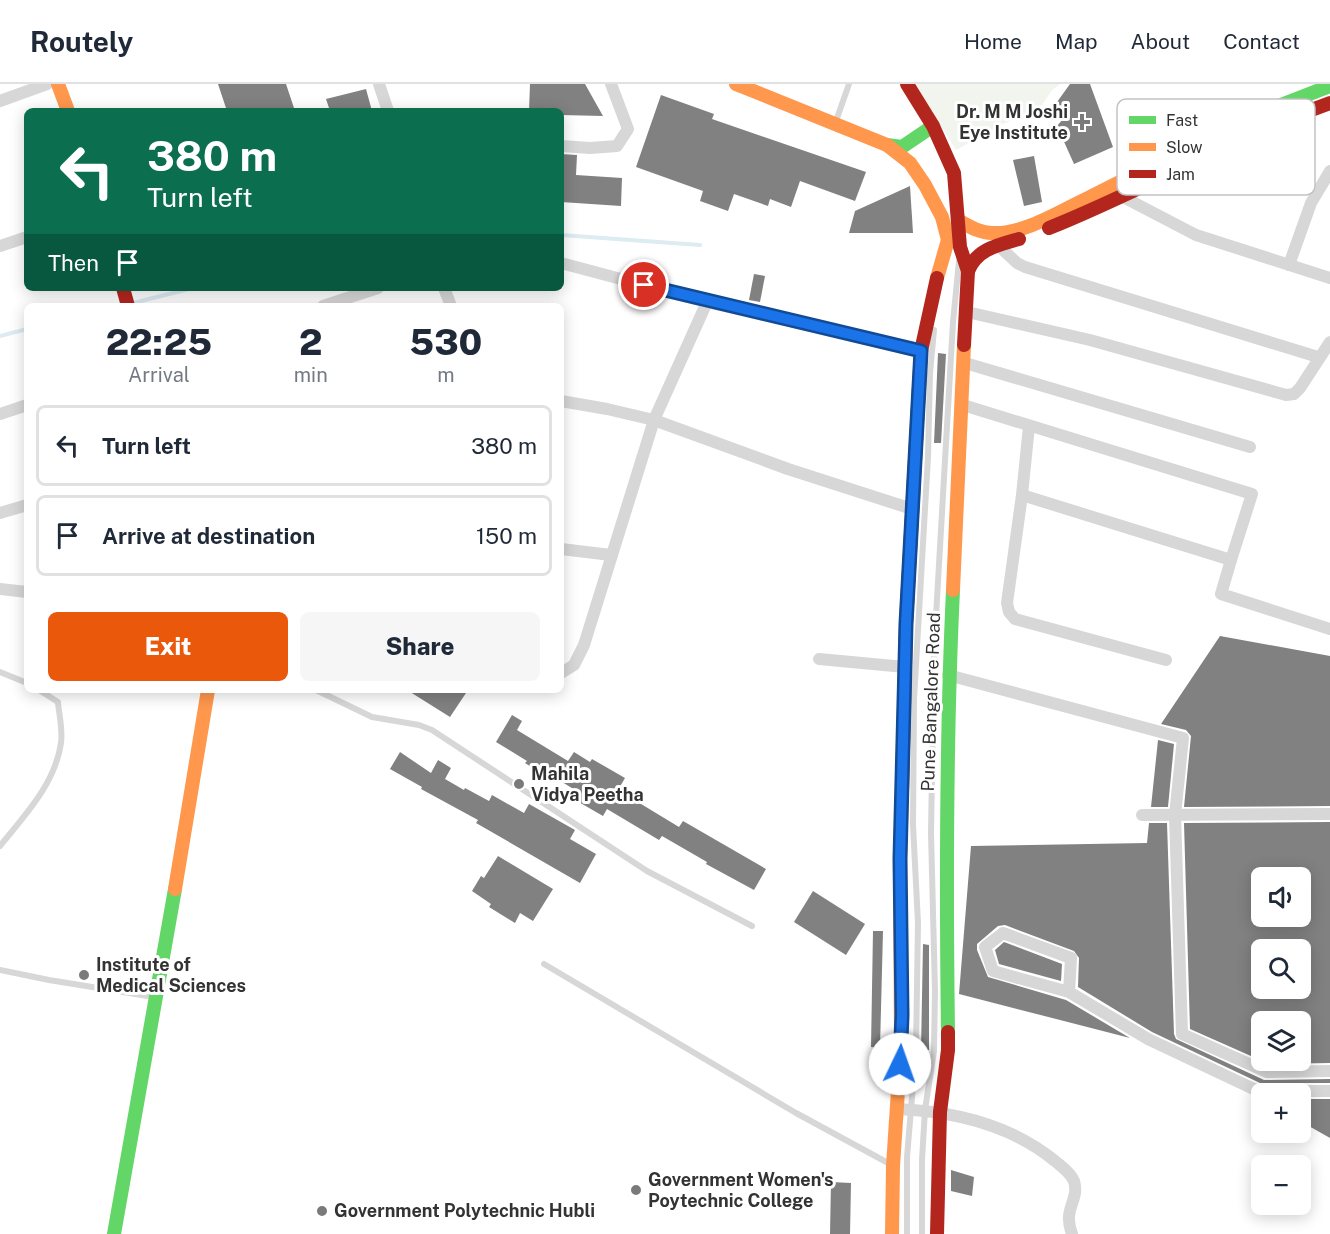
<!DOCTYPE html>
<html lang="en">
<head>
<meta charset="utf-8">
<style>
	:root { --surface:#fff; --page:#f6f6f7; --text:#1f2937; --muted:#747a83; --line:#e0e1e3; --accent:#ea580c }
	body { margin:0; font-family:"Public Sans",sans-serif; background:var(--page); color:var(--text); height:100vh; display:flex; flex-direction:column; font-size:22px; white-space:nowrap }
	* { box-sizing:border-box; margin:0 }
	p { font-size:20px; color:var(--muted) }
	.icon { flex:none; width:33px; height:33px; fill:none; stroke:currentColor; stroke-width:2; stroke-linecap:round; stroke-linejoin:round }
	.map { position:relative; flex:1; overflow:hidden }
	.drawer { position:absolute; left:24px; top:219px; width:540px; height:390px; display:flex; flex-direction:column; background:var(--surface); border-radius:9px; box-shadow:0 3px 15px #0003 }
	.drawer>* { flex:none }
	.top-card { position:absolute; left:24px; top:24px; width:540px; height:183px; border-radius:9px; box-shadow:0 3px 15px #0003; background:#0b6e4f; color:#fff; overflow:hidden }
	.buttons { position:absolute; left:1251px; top:783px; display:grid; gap:12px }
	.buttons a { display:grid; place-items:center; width:60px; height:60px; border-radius:9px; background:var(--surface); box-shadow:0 3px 15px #0003; font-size:30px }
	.pin { position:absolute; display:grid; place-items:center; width:51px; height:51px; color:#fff; margin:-26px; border:3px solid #fff; border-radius:50%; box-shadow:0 2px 6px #0007 }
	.me { position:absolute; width:66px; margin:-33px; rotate:3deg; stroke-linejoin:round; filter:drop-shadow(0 0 4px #0008) }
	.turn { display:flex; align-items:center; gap:21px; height:126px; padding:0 24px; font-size:27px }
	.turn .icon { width:78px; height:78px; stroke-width:2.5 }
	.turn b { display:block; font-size:42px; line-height:51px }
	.then { display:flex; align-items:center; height:57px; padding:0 24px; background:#0003; gap:12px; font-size:22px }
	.eta { display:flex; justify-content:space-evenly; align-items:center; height:102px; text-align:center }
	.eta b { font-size:36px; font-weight:800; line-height:42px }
	.cta { display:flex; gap:12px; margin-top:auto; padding:12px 24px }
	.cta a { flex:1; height:69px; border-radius:9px; background:var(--accent); color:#fff; font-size:24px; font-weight:800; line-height:69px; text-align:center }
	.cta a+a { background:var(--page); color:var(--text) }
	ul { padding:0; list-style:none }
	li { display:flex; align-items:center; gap:18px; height:81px; margin:0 12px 9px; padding:0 12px; border:3px solid var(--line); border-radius:9px }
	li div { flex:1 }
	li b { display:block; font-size:22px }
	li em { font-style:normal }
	header { display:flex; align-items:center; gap:36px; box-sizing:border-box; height:84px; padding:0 30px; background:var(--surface); border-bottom:2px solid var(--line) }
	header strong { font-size:28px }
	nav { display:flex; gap:33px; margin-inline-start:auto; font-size:21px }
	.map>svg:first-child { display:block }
	.green { fill:#f1f5ed }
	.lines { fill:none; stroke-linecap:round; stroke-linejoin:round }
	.stream { stroke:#ddebf3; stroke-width:4 }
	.building { fill:#818181; fill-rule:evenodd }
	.lane { stroke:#d7d7d7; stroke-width:6 }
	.street { stroke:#d7d7d7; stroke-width:12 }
	.fast { stroke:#63d668; stroke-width:14 }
	.slow { stroke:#ff974d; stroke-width:14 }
	.jam { stroke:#b3261e; stroke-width:14 }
	.route-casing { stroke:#114b97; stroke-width:15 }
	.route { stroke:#1a73e8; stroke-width:10 }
	.poi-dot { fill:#7a7a7a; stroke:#fff; stroke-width:2 }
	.labels { text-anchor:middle; stroke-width:6; stroke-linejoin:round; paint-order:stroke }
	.poi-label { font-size:18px; font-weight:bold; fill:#333; stroke:#fff; text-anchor:start }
	.street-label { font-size:18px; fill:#333; stroke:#fff }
	.key { fill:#fff; stroke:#c2c2c2; stroke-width:1.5 }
	.key-label { font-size:16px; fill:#333 }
</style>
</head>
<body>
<header>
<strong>Routely</strong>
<nav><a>Home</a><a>Map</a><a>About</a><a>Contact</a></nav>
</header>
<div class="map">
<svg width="1330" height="1150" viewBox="0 0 1330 1150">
	<rect width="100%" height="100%" fill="#fff"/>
	<polygon class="green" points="915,0 1060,0 1052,6 1038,27 1003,40 956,66"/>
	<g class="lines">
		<g class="stream">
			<polyline points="561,151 700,161"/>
			<polyline points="133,219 193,204"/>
			<polyline points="0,252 27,245"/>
		</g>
	</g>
	<g class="building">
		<polygon points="218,0 286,0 295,27 227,27"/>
		<polygon points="530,0 585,0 603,32 561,31 561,27 529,27"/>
		<polygon points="1070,0 1090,0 1113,63 1074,80 1057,42 1063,35 1052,25"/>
		<polygon points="366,5 372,27 330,27 326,15"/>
		<polygon points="661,11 714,30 712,35 866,88 855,117 800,97 791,123 770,115 768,122 734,110 728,127 700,117 703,107 636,83"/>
		<polygon points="561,70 577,71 576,91 622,94 621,122 561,118"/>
		<polygon points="1034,72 1042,118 1024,122 1013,76"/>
		<polygon points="910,102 913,149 849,149 855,127"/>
		<polygon points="754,190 765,192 760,218 749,216"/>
		<polygon points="938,269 946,270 941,359 934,359"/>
		<polygon points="1220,552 1330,572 1330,722 1184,723 1191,652 1186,646 1161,640"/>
		<polygon points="407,606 468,606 450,633"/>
		<polygon points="512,631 522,637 517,646 568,677 574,668 590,678 592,675 625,694 618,706 679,743 683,737 766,785 754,806 706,780 707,778 662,752 659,756 607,725 603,732 570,713 575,706 538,683 536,686 525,679 527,677 496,658"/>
		<polygon points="1158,656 1174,660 1168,723 1151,723"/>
		<polygon points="400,668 431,689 438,676 451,684 445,695 464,706 465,704 489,717 492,711 524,729 529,720 575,746 570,755 596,770 580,799 476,739 478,736 421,705 422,703 390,685"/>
		<path d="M 1330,738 L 1330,979 L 1269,980 L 1190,945 L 1184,739 ZM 1262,794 L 1300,794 L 1300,832 L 1262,832 ZM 1262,866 L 1300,866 L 1300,904 L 1262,904 ZM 1262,938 L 1300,938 L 1300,976 L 1262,976 Z"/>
		<polygon points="1149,739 1167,739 1174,950 1176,955 1264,996 1330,995 1330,999 1260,999 1152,948 1078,903 1079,874 1074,867 1005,841 998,842 977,860 977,866 988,893 1066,916 1130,954 959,910 971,762 1147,759"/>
		<polygon points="498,772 553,805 533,837 520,829 515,839 489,823 491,820 472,807 481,792 484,794"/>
		<polygon points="813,807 865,840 846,871 794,838"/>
		<polygon points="873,847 883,847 880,964 871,963"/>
		<polygon points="1004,858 1062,880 1061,897 999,880 995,866"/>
		<polygon points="923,860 929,861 929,966 921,966"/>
		<polygon points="1300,1015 1330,1015 1330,1054 1300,1037"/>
		<polygon points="951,1086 974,1093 972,1112 951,1107"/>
		<polygon points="831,1098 851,1099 850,1150 830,1150"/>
	</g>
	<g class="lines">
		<g class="lane">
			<polyline points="836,37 849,0"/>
			<polyline points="0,588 27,599"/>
			<polyline points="316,606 372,633 419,641 432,646 647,787 752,842"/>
			<path d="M 0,762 C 25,731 55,700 61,659 C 63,646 59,631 58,618 L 39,606"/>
			<polyline points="544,880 796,1029 890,1080"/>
			<polyline points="0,886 49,896 154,913"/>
			<polyline points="907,1150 907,1073 916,965 918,839 913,741 914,615 928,373 930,289 934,246"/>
			<polyline points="922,1150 922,1076 925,1026 934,967 935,907 931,749 934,567 953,238 959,177"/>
		</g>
		<g class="street">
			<polyline points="379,0 388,27"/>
			<polyline points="0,17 47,0"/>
			<polyline points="561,62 590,64 617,62 628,45 611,0"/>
			<polyline points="1123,113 1196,151 1330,194"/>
			<polyline points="998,161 1017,179 1025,183 1318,273"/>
			<polyline points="0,162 27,153"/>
			<polyline points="561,179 707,218 921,267"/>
			<polyline points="1289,181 1311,119 1330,87"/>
			<polyline points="444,204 451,222"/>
			<polyline points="323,222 378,204"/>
			<polyline points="967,228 1090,256 1286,311 1294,310 1300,304 1330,258"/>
			<polyline points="965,279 1250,363"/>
			<polyline points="561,317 607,325 654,336 788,385 912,425"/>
			<polyline points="963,321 1252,410 1231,476"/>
			<polyline points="0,330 27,321"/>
			<polyline points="1029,342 1022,411 1231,476 1221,510 1330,545"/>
			<polyline points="1022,411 1007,519 1009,528 1015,535 1166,576"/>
			<polyline points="0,429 27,421"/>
			<polyline points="561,465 611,471"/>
			<polyline points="0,505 27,508"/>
			<polyline points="819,575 905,583"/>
			<polyline points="561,589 574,581 584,561 654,336 707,218"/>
			<polyline points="948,591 1183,654 1175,731 1182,950 1267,988 1330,987"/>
			<polyline points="1142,731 1330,730"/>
			<polyline points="1069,908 1071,874 1003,849 985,863 993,887 1069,908 1148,955 1258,1007 1330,1007"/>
			<path d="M 896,1025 C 953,1027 1011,1041 1055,1077 C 1062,1083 1070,1088 1074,1097 C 1080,1117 1062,1124 1072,1150"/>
		</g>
		<g class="fast">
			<polyline points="1197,59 1268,26 1330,2"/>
			<polyline points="887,61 902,63 933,42"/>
			<path d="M 948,948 C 946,800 946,653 953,506"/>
			<polyline points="114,1150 175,805"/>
		</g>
		<g class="slow">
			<polyline points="58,0 68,27"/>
			<polyline points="736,0 887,61 910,79 925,101 942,133 948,156 937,194"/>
			<path d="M 958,136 C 969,142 979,149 992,149 C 1024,151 1062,126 1090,113 C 1126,95 1161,77 1197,59"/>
			<polyline points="953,506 964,261"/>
			<polyline points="175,805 208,606"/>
			<polyline points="892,1150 893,1082 901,961 900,775 902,707"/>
		</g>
		<g class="jam">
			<polyline points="907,0 933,42 954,89 960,163 968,187 964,261"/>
			<path d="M 1049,144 C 1144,106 1233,54 1330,19"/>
			<path d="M 968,187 C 977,165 998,161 1019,155"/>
			<polyline points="123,204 128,222"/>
			<polyline points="902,707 906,540 921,267 937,194"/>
			<polyline points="937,1150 940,1028 948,966 948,948"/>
		</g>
	</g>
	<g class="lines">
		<defs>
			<polyline id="route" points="644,201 921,267 906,540 900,775 902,931 900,980"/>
		</defs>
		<use href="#route" class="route-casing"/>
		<use href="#route" class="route"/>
	</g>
	<g class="poi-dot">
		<path d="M1079 29h6v6h6v6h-6v6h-6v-6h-6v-6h6z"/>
		<circle cx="519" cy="700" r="6"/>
		<circle cx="84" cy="891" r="6"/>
		<circle cx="636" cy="1106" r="6"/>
		<circle cx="322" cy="1127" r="6"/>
	</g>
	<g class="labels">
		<g class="poi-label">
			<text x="1068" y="34" text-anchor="end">Dr. M M Joshi<tspan x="1068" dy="21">Eye Institute</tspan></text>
			<text x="531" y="696">Mahila<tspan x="531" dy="21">Vidya Peetha</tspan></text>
			<text x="96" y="887">Institute of<tspan x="96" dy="21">Medical Sciences</tspan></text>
			<text x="648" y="1102">Government Women's<tspan x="648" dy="21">Poytechnic College</tspan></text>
			<text x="334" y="1133">Government Polytechnic Hubli</text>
		</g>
		<g class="street-label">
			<text transform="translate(931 618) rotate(-88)" y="6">Pune Bangalore Road</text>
		</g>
	</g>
	<rect x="1117" y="15" width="198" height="96" rx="9" class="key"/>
	<rect x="1129" y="32" width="27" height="8" fill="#63d668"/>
	<rect x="1129" y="59" width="27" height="8" fill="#ff974d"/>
	<rect x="1129" y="86" width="27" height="8" fill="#b3261e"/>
	<g class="key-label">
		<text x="1166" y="42">Fast</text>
		<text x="1166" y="69">Slow</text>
		<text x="1166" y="96">Jam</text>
	</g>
</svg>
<div class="buttons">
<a><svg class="icon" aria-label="sound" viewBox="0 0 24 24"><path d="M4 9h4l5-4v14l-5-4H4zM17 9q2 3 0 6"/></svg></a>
<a><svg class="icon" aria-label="search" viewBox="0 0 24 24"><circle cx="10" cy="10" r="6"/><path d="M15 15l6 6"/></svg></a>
<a><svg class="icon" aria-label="layers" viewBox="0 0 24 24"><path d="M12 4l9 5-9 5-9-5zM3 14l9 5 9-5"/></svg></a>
<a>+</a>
<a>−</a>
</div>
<div class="pin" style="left:644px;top:201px;background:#d93025"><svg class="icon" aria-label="arrive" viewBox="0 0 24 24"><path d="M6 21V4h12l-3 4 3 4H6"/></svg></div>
<svg class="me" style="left:900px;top:980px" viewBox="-20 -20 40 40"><circle r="19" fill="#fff"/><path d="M0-13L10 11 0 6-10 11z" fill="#1a73e8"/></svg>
<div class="top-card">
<div class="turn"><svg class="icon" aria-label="left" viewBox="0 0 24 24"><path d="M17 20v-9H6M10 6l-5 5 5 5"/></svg><div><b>380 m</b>Turn left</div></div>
<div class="then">Then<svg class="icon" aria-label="arrive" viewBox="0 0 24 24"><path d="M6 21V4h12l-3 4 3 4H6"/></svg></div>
</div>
<section class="drawer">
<div class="eta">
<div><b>22:25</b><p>Arrival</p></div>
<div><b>2</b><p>min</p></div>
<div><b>530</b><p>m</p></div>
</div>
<ul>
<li><svg class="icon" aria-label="left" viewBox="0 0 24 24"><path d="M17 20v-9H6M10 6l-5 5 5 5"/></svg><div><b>Turn left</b></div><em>380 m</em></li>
<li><svg class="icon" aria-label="arrive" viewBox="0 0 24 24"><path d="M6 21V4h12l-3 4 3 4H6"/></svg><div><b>Arrive at destination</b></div><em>150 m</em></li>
</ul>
<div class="cta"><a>Exit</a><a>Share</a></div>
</section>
</div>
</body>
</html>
